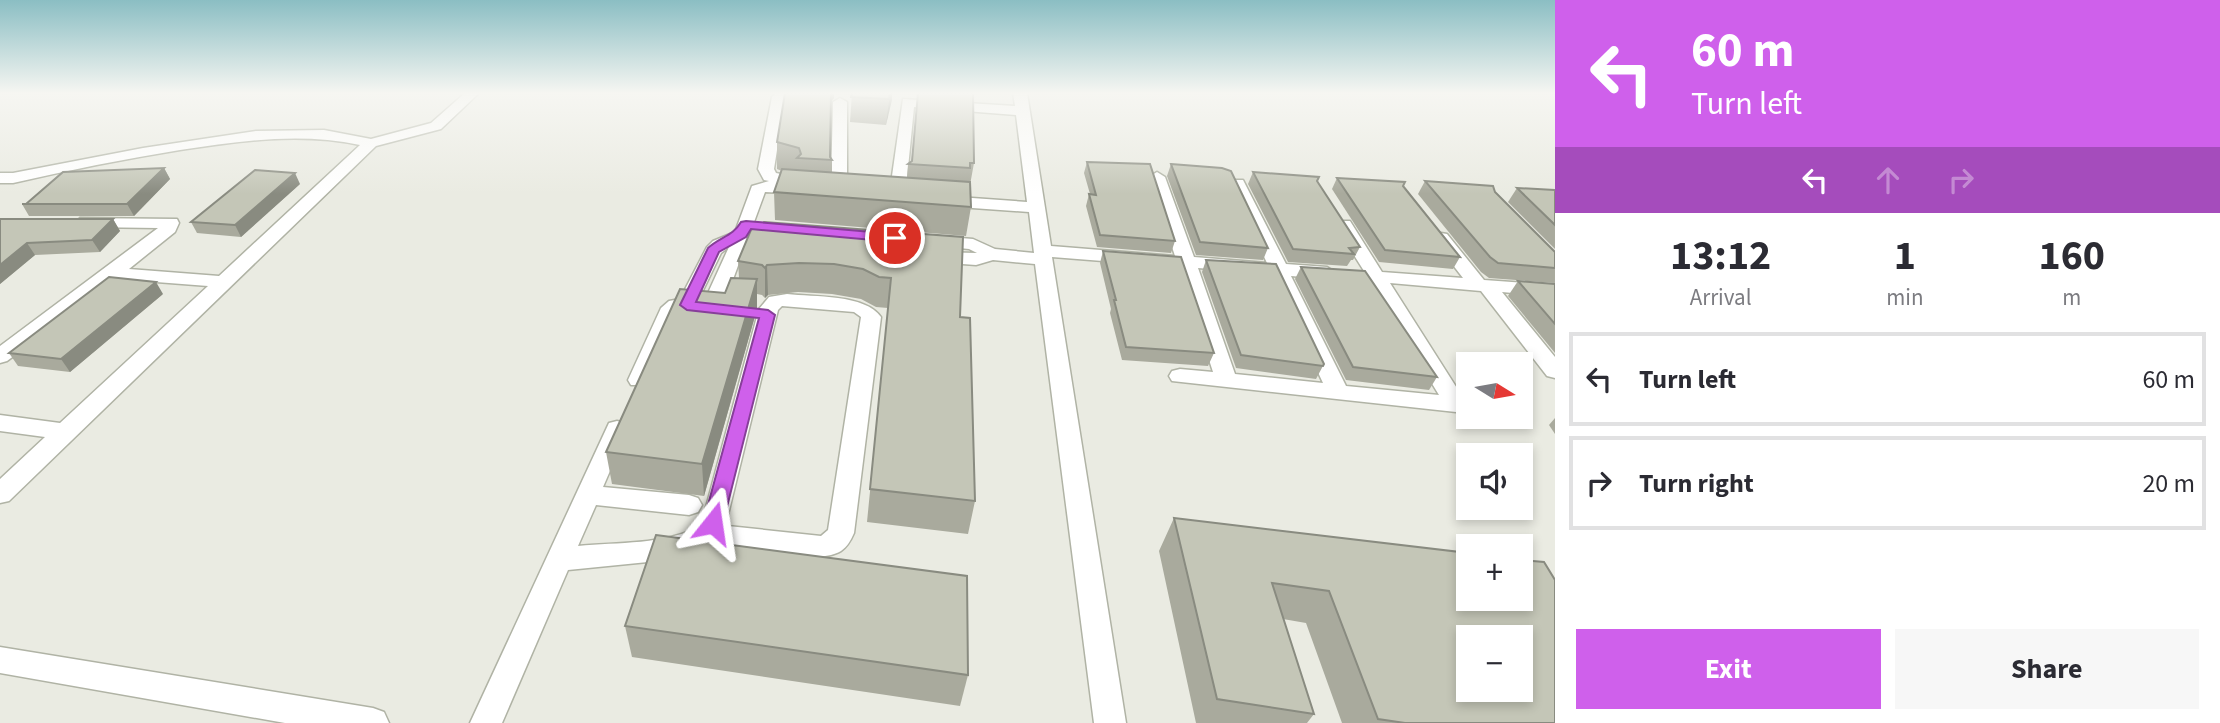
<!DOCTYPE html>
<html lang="en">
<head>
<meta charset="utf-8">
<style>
	:root { --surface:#fff; --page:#f7f7f7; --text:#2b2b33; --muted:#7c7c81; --line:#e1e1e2; --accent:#cf60eb }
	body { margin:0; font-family:"Source Sans 3",sans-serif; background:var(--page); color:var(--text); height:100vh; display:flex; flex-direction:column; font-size:26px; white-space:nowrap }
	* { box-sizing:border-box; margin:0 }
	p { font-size:23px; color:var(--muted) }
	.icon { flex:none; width:38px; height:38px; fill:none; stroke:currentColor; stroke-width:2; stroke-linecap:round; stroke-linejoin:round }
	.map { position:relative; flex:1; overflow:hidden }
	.side { display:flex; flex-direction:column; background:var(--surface); width:665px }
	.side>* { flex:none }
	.guide { background:#cf60eb; color:#fff; overflow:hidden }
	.needle { width:46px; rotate:101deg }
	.tools { position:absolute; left:1456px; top:352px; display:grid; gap:14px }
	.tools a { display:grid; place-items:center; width:77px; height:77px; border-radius:0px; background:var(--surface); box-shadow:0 4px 10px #0003; font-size:35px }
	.pin { position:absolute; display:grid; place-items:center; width:60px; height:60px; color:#fff; margin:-30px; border:4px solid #fff; border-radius:50%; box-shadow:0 2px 7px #0007 }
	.me { position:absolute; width:77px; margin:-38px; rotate:15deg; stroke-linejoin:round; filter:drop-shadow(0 0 5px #0008) }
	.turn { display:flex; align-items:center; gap:24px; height:147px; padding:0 21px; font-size:32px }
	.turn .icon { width:91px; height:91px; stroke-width:2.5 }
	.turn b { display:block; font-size:49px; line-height:60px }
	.lanes { display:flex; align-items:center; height:66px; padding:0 21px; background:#0003; justify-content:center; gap:35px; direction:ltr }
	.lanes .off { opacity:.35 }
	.eta { display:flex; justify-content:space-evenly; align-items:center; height:119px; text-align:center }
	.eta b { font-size:42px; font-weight:700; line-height:49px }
	.primary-button { display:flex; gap:14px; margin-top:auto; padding:14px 21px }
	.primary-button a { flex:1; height:80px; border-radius:0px; background:var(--accent); color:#fff; font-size:28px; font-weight:700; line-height:80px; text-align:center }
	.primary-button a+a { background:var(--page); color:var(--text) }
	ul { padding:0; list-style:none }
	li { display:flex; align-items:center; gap:21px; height:94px; margin:0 14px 10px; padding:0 7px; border:4px solid var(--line); border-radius:0px }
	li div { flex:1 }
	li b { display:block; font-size:26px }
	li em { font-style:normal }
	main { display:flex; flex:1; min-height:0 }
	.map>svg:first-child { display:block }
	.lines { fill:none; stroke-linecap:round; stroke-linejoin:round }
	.minor-casing { stroke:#b0b3a5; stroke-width:3 }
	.minor { fill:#fff; fill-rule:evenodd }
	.wall { fill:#a9aa9d }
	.shaded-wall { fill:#898b80 }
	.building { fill:#c4c6b7; stroke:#898b80; stroke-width:2; fill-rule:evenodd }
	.route { fill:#cf60eb; stroke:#873e99; stroke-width:2 }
</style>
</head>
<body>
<main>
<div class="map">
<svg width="1555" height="723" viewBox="0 0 1555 723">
	<rect width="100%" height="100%" fill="#eaebe2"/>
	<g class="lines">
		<defs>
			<g id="minor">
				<path d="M 465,93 L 479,93 L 441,129 L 376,146 L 9,501 L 0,503 L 0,479 L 45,437 L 0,431 L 0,415 L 60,423 L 208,286 L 117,279 L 7,361 L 0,363 L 0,346 L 158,228 L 86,227 L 80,226 L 78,222 L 80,218 L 177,219 L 179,223 L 175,232 L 129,269 L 219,276 L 360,145 C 300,132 240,141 180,150 C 124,159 69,170 13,183 L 0,183 L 0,173 L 13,173 L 143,148 L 256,131 L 324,130 L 371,139 L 431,123 Z"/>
				<polygon points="776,93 791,93 785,99 774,169 776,173 796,177 798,180 795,183 810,186 812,189 804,194 765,192 728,293 747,296 750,300 747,304 719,304 709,298 708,293 729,247 721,253 694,309 679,311 647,385 631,385 628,380 661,308 669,301 680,299 707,247 713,241 735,232 752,186 769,181 764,180 758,169 772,97"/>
				<path d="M 1013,93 L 1027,93 L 1051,246 L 1175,256 L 1149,177 L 1157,172 L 1165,177 L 1194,257 L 1267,263 L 1229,183 L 1231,180 L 1243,180 L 1286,264 L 1327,267 L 1336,273 L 1327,279 L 1291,276 L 1346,386 L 1439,395 L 1370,282 L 1359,280 L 1357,276 L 1364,271 L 1335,225 L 1338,221 L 1350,221 L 1382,272 L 1463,278 L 1432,238 L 1441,233 L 1447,234 L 1484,280 L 1555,285 L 1555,297 L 1502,292 L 1555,357 L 1555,378 L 1547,376 L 1481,291 L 1390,283 L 1467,404 L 1464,409 L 1456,412 L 1172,381 L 1169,376 L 1172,371 L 1180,369 L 1213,372 L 1179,267 L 1052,257 L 1126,723 L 1094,723 L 1035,264 L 993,260 L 976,265 L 935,262 L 926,257 L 935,252 L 977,253 L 969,249 L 930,245 L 927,241 L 936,236 L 973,239 L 995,249 L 1034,253 L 1029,212 L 944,206 L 936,201 L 944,196 L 1027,202 L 1016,115 L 914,107 L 906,188 C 899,195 881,194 874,187 L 876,184 L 891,183 L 903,99 L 1015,106 ZM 1198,268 L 1272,274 L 1323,383 L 1235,374 Z"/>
				<polygon points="840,98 847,102 847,184 839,189 831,184 833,102"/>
				<path d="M 787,294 C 814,297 865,294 881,317 L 854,533 C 851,540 847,547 841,551 C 820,565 739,552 715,544 L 700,551 L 668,560 L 568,570 L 502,723 L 470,723 L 609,423 L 617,421 L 625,423 L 628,429 L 603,487 L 689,495 L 698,498 L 702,505 L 698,512 L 689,515 L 596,505 L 578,546 C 618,542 665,545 701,526 L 759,309 L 769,297 ZM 782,306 L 854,312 L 861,317 L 828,530 L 821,536 L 728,526 L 726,523 L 778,310 Z"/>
				<polygon points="0,647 373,708 384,712 389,723 285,723 0,673"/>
			</g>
		</defs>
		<use href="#minor" class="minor-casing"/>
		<use href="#minor" class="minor"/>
	</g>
	<g class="wall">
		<polygon points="785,93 834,93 834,98 831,102 830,157 832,160 832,172 907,178 908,164 974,163 970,185 971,207 966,236 775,220 774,192 782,171 777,169 777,142"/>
		<polygon points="852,93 892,93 886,125 850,122"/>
		<polygon points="1087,162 1175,241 1171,253 1097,247 1086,206 1089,194 1090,194 1084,173"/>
		<polygon points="1171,164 1268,248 1263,260 1196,255 1167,176"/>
		<polygon points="164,168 170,179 134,216 29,216 22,204 26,204"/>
		<polygon points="1253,172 1317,181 1360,247 1353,260 1351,260 1347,266 1288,262 1248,184"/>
		<polygon points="1337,178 1403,186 1460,257 1453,269 1379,262 1332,189"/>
		<polygon points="1425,181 1495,192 1555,252 1555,283 1489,278 1481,272 1418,194"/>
		<polygon points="300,184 241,237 197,233 191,222"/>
		<polygon points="1517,188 1555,190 1555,249 1508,202"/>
		<polygon points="0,219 113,219 120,231 100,252 35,255 0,284"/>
		<polygon points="963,237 960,317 975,501 968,534 867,522 888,308 876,307 861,299 832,294 798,292 768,295 765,298 762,295 757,294 757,309 704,496 612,484 606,452 725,293 739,278 738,261"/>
		<polygon points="1103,251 1214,353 1208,366 1122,360 1110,313 1111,309 1100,263"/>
		<polygon points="1206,260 1324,364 1316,379 1236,368 1202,272"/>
		<polygon points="1301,267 1437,377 1429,390 1346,380 1295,279"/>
		<polygon points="1518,281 1555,284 1555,353 1508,296"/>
		<polygon points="163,294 70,372 18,366 9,353"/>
		<polygon points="1555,418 1555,434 1549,425"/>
		<polygon points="1174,518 1555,580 1555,723 1342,723 1306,623 1283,619 1314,714 1307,723 1196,723 1159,551"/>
		<polygon points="625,626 968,675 960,706 632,657"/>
	</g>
	<g class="shaded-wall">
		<polygon points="831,93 834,93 834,98 830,102"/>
		<polygon points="890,93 892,93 892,100 886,125"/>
		<polygon points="164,168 170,179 134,216 127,204"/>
		<polygon points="295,173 300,184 241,237 235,225"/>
		<polygon points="113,219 120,231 100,252 92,240"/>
		<polygon points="27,243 35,255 0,284 0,265"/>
		<polygon points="767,265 768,295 765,298 765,268"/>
		<polygon points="757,279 757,309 704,496 702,464"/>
		<polygon points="156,282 163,294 70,372 61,359"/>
	</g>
	<g class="building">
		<polygon points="785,93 831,93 830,157 832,160 797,158 801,154 799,148 777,142"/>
		<polygon points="852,93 890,93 889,99 851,97"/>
		<polygon points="918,93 973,93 974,163 970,163 970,168 908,164 912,161"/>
		<polygon points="1087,162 1150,164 1175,241 1100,235 1089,194 1096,195"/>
		<polygon points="1171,164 1222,168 1231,171 1268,248 1200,242"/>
		<polygon points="164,168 127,204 22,204 26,204 63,172"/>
		<polygon points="782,169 970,182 971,207 774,192"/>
		<polygon points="255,170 295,173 235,225 191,222"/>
		<polygon points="1253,172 1319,177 1317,181 1360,247 1349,248 1354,254 1293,249"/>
		<polygon points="1337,178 1405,182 1403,186 1460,257 1385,250"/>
		<polygon points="1425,181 1493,186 1495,192 1555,252 1555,268 1498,263 1490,257"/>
		<polygon points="1517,188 1555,190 1555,225"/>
		<polygon points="0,219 113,219 92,240 27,243 0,265"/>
		<polygon points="764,222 963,237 960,317 970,318 975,501 870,489 891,278 879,277 863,269 834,264 799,263 767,265 765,268 762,265 738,261 753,225 762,226"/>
		<polygon points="1103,251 1181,257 1214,353 1126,347 1114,300 1116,300"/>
		<polygon points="1206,260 1276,264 1324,364 1323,366 1241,355"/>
		<polygon points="1301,267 1365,271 1437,377 1353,367"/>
		<polygon points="109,277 156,282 61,359 9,353"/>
		<polygon points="731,278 757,279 702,464 606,452 680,289 725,293"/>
		<polygon points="1518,281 1555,284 1555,324"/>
		<path d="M 1174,518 L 1468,553 L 1468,598 L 1521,598 L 1521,560 L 1544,562 L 1555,580 L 1555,723 L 1405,723 L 1378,719 L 1329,591 L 1272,583 L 1314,714 L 1217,699 ZM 1468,637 L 1521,637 L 1521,690 L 1468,690 Z"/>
		<polygon points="656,535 967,576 968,675 625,626"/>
	</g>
	<linearGradient id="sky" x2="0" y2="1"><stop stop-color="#8bbec3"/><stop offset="0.48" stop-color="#f6f6f2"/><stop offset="1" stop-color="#f6f6f2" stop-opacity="0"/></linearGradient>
	<rect width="1555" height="194" fill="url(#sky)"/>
	<path class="route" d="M 746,221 L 895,234 L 901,238 L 895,242 L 751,229 L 746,237 L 719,252 L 696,302 L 768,310 L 775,315 L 723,523 L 720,528 L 713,531 L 706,528 L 703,523 L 759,318 L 687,310 L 680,305 L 708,248 C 720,237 733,236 741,222 Z"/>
</svg>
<div class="tools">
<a><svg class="needle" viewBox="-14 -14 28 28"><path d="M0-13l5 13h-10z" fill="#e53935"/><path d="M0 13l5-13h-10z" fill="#7c7c81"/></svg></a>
<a><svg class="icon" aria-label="sound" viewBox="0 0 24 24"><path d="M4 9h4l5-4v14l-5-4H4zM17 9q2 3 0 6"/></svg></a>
<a>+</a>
<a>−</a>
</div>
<div class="pin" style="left:895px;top:238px;background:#d93025"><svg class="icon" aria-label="arrive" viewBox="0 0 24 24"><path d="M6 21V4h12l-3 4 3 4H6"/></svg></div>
<svg class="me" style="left:713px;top:523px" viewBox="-20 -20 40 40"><path d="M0-17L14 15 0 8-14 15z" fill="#cf60eb" stroke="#fff" stroke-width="4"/></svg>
</div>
<section class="side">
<div class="guide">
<div class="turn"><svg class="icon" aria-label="left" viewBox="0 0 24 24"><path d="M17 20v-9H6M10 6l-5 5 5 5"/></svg><div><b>60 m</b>Turn left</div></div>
<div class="lanes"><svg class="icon" aria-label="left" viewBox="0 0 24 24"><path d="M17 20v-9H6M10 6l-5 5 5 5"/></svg><svg class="icon off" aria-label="ahead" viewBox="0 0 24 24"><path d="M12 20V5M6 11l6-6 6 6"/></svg><svg class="icon off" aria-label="right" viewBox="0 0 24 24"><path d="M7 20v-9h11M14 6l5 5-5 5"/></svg></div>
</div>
<div class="eta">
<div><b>13:12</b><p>Arrival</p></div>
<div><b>1</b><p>min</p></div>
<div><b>160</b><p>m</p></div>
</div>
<ul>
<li><svg class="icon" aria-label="left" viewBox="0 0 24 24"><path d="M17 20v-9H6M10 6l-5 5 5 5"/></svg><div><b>Turn left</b></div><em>60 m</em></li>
<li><svg class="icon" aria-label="right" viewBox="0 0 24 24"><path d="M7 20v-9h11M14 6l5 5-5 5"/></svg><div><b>Turn right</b></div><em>20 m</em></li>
</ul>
<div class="primary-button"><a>Exit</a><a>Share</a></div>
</section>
</main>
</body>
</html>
